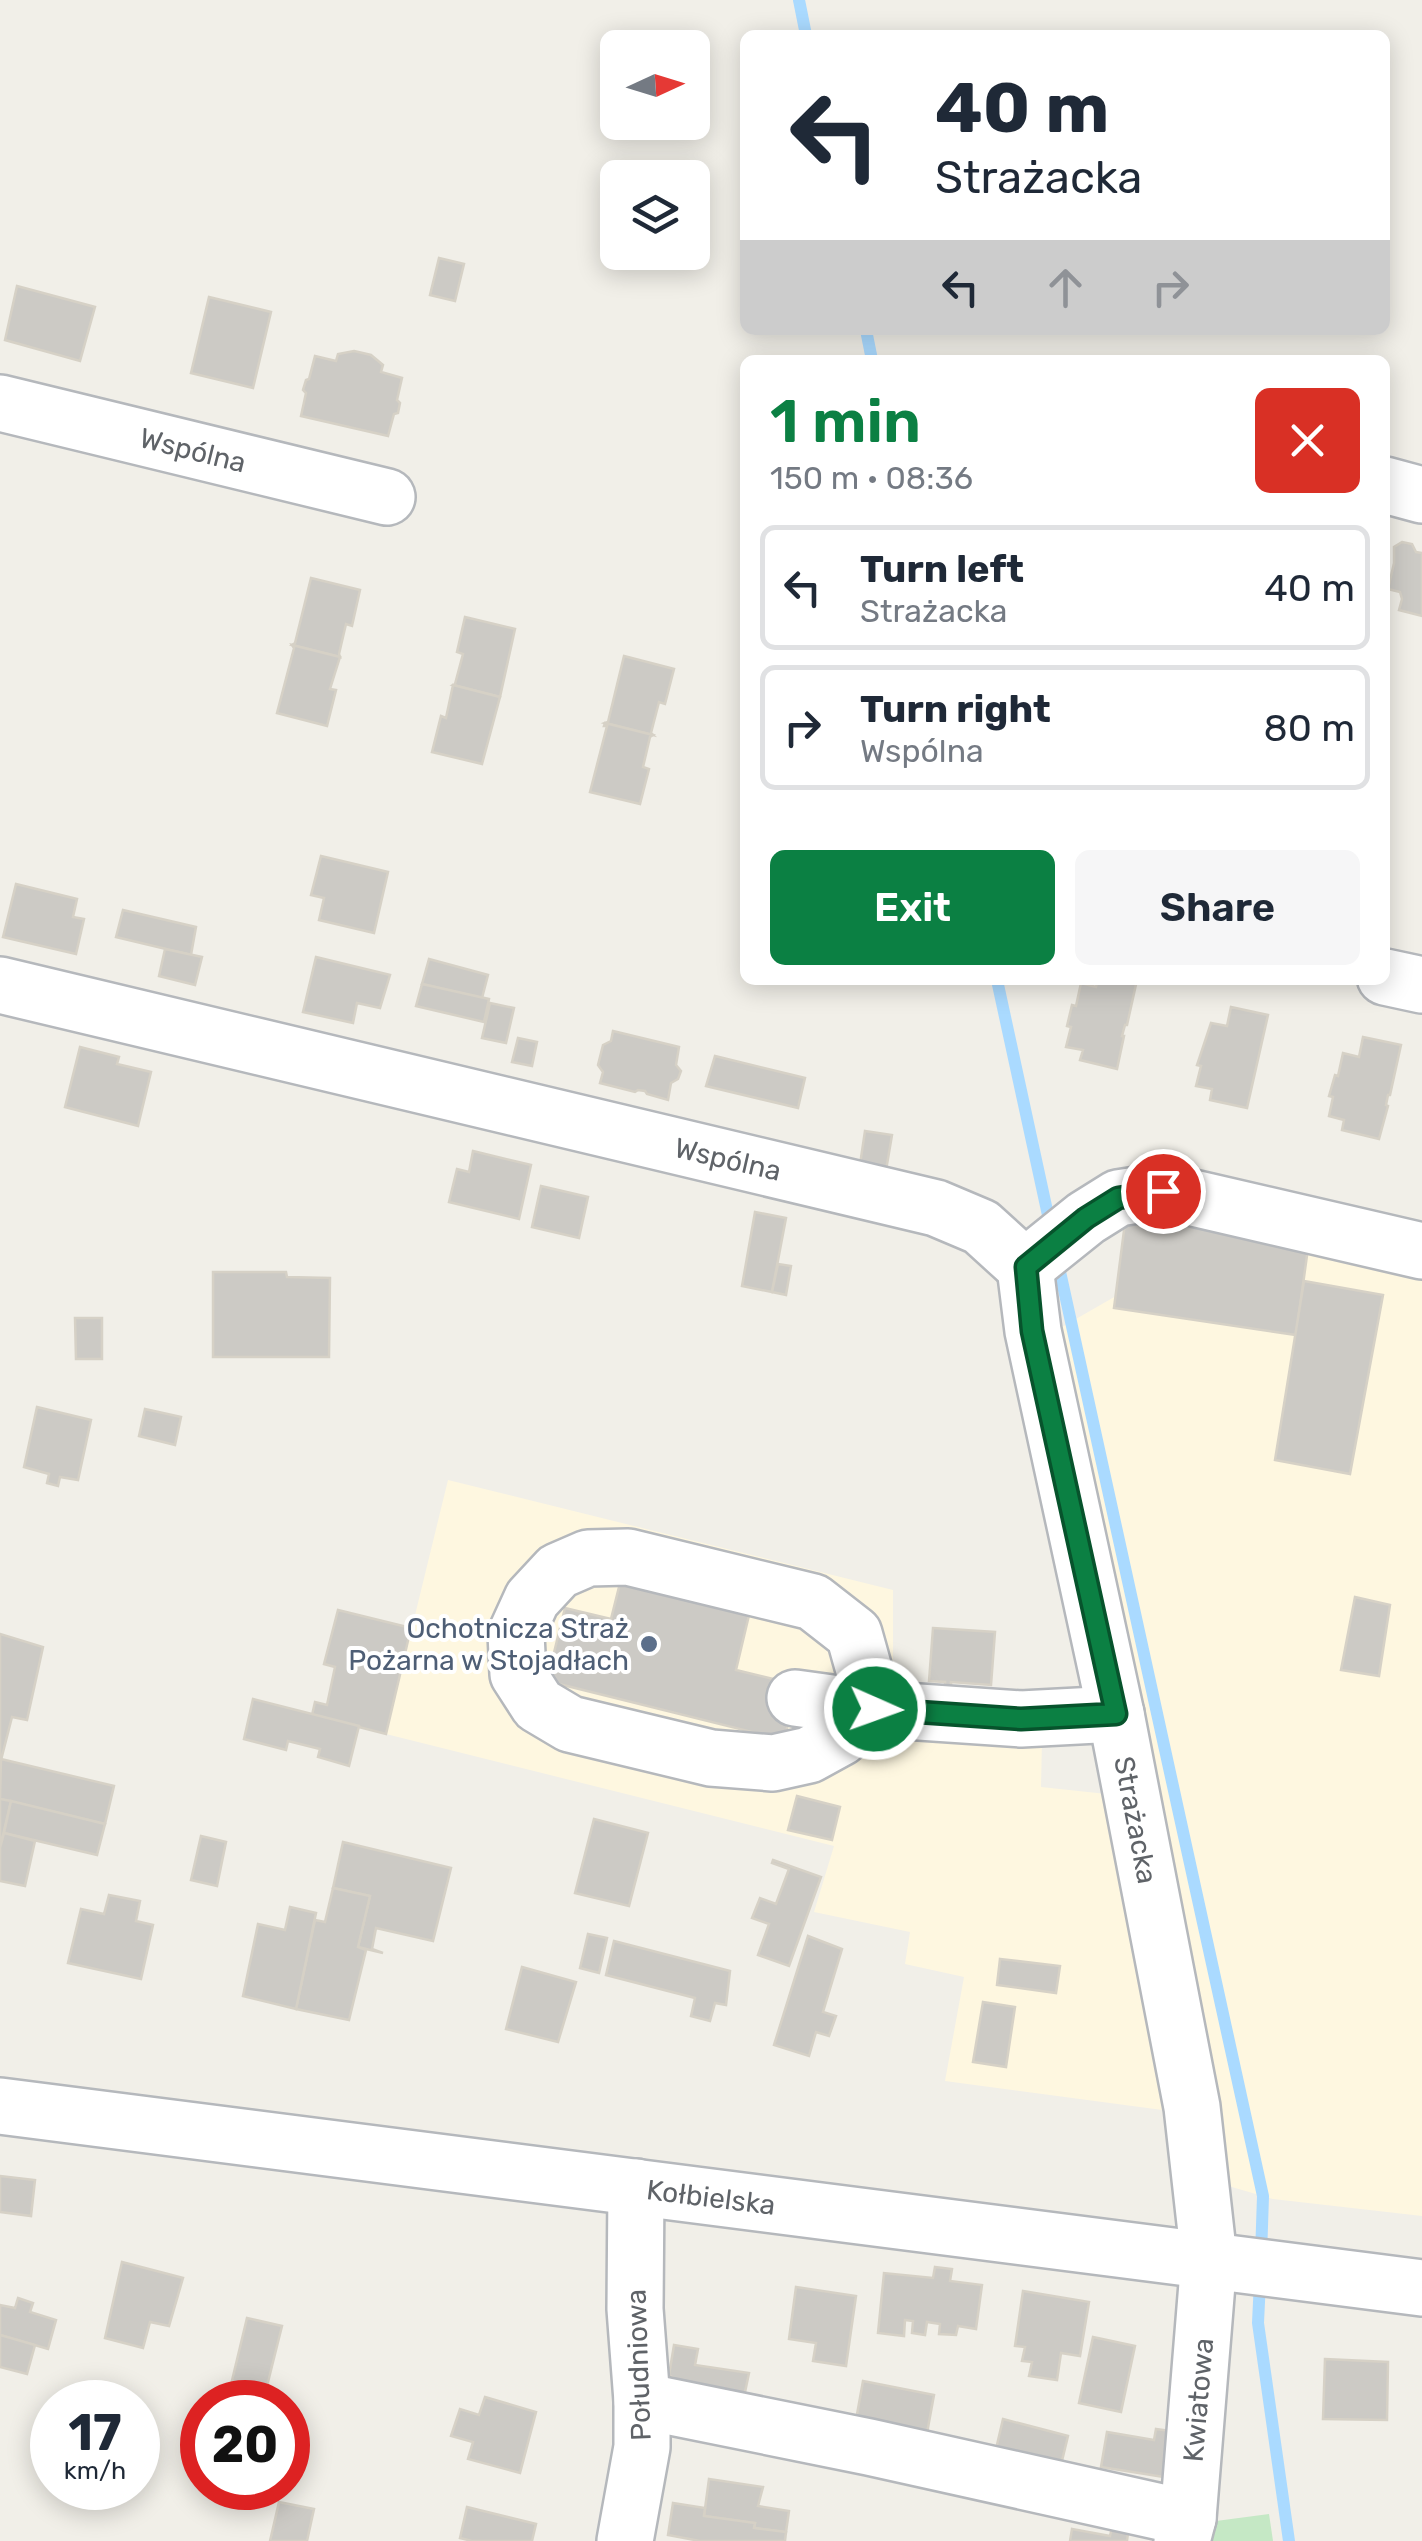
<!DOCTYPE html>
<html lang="en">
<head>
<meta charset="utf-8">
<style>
	:root { --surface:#fff; --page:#f6f6f7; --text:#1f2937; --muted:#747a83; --line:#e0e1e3; --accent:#0b8043 }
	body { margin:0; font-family:Rubik,sans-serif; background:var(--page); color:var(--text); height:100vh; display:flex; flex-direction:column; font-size:38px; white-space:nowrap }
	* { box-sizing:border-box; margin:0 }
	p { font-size:32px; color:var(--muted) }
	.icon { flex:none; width:55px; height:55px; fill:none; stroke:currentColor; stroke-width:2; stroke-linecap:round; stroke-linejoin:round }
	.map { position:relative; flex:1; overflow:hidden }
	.panel { position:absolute; left:740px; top:355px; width:650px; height:630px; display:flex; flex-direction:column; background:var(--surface); border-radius:15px; box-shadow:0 5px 25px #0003 }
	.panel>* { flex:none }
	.hud { position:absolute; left:740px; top:30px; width:650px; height:305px; border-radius:15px; box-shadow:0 5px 25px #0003; background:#fff; color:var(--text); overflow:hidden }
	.needle { width:65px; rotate:86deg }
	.tools { position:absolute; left:600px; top:30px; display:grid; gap:20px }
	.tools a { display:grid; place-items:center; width:110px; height:110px; border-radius:15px; background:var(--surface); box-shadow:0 5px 25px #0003; font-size:50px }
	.speed { position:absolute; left:30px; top:2380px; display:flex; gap:20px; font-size:50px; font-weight:700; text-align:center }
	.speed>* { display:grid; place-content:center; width:130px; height:130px; border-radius:50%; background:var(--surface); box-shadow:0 5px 25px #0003; line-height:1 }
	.speed small { font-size:25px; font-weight:400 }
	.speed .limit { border:15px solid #d22; background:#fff; color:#111 }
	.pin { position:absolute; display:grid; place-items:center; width:85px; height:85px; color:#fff; margin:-42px; border:5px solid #fff; border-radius:50%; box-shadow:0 2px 10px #0007 }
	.me { position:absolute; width:110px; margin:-55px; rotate:92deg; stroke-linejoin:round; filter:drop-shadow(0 0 8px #0008) }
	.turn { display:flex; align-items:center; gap:35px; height:210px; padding:0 30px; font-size:45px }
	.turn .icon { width:130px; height:130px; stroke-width:2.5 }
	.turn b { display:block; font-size:70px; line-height:85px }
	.lanes { display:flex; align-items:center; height:95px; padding:0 30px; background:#0003; justify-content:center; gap:50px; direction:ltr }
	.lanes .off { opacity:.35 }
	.round { display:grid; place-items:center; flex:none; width:105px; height:105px; border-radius:15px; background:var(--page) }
	.head { display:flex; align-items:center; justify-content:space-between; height:170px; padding:0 30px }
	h1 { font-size:60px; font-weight:600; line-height:75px; color:var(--accent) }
	.primary-button { display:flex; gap:20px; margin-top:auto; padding:20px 30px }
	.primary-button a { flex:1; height:115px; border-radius:15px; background:var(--accent); color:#fff; font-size:40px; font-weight:600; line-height:115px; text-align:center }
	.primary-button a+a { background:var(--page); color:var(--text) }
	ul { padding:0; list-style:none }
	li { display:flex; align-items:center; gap:30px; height:125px; margin:0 20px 15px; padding:0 10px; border:5px solid var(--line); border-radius:15px }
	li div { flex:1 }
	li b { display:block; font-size:38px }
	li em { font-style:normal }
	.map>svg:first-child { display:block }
	.commercial { fill:#fef7e0 }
	.green { fill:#c5e8c5 }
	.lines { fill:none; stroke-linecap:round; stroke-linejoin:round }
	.stream { stroke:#aadaff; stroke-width:12 }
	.building { fill:#cccac5; stroke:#d6d1c6; stroke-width:2.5 }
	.minor-casing { stroke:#b5b8bc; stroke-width:60 }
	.minor { stroke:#fff; stroke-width:55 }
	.route-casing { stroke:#07532c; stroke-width:25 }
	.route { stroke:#0b8043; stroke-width:18 }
	.service-dot { fill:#5c6f8a; stroke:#fff; stroke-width:4 }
	.labels { text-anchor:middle; stroke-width:8; stroke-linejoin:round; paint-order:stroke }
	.street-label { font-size:28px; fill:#5f6368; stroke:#fff }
	.service-label { font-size:28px; fill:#4e5e75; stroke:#fff; text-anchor:end }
</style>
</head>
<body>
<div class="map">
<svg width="1422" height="2541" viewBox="0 0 1422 2541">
	<rect width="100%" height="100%" fill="#f1efe8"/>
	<g class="commercial">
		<polygon points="1126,1215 1309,1241 1422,1268 1422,2216 1273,2199 1225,2185 1048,1335 1116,1296"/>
		<polygon points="448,1480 893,1590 893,1685 1043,1695 1041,1787 1116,1795 1170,2111 945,2081 964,1977 905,1964 910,1932 814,1912 834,1846 386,1734"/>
	</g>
	<polygon class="green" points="1269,2514 1273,2541 1203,2541 1201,2523"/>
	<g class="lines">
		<g class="stream">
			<polyline points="799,0 806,35"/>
			<polyline points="866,330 872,360"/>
			<polyline points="997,980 1051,1229"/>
			<polyline points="1057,1258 1263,2196 1261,2256"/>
			<polyline points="1260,2281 1258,2323 1289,2541"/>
		</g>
	</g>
	<g class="building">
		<polygon points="439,258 464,264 455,301 430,295"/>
		<polygon points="17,286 95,307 80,361 5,340"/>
		<polygon points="209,297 271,312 253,388 191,373"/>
		<polygon points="354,351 371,355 383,365 381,372 402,378 397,400 400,403 398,413 394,414 388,436 301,416 306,393 303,390 306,380 309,379 315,356 336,361 338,354"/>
		<polygon points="1402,542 1412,544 1416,552 1422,553 1422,616 1399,610 1402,599 1400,592 1388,589 1394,563 1394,547"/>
		<polygon points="311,578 360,590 352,626 346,624 339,654 340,657 292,645 295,643"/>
		<polygon points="465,617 515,629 500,697 453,685 455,684 463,654 457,652"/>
		<polygon points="292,645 340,657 330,689 336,690 327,726 277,713 294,648"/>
		<polygon points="624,656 674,669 665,704 659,702 651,733 653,735 605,723 608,722"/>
		<polygon points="453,685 500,697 482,764 432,752 441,716 446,718"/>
		<polygon points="605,723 653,735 650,737 643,767 649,769 640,804 590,792 607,726 604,726"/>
		<polygon points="321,856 388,872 374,933 319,920 324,898 311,895"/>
		<polygon points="16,884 77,899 73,917 84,919 76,954 3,937"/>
		<polygon points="123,910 196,927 191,955 116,937"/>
		<polygon points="165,949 202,957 195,985 159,976"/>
		<polygon points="316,957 390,975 380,1008 357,1003 353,1023 303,1012"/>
		<polygon points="429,959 488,975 482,998 422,984"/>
		<polygon points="1098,980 1137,980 1127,1025 1125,1025 1122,1036 1124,1036 1117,1069 1080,1060 1083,1050 1066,1047 1071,1027 1067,1026 1072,1005 1076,1006 1081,983 1096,987"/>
		<polygon points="422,984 489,999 484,1022 416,1006"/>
		<polygon points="490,1003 514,1008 506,1043 482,1038"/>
		<polygon points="1231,1007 1268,1015 1247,1108 1210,1100 1212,1089 1196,1086 1201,1066 1197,1065 1211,1023 1227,1026"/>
		<polygon points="613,1031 679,1047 676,1065 681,1071 678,1079 671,1083 668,1100 647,1094 645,1091 638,1090 635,1092 600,1083 603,1072 598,1065 603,1045 611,1041"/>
		<polygon points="1363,1037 1401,1045 1390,1095 1388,1095 1386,1105 1388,1106 1379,1139 1342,1130 1344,1120 1329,1116 1333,1097 1329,1096 1335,1075 1338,1076 1343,1053 1359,1057"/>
		<polygon points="518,1038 537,1042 532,1066 512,1062"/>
		<polygon points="80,1047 119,1057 117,1064 151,1072 138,1126 65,1107"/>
		<polygon points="715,1056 805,1078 798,1108 706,1086"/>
		<polygon points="865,1131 892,1135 884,1182 858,1178"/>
		<polygon points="473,1151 531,1165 519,1219 449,1202 457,1169 469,1172"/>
		<polygon points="541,1186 588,1197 579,1238 532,1227"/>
		<polygon points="755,1212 786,1218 772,1292 742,1286"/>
		<polygon points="1126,1215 1309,1241 1296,1335 1114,1308"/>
		<polygon points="778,1264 791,1266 786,1295 772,1292"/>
		<polygon points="213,1272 286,1272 287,1277 330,1278 329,1357 213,1357"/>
		<polygon points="1304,1281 1383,1295 1350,1474 1275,1460"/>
		<polygon points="75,1318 102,1318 102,1359 76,1359"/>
		<polygon points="37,1407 91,1420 78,1480 60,1477 58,1486 47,1483 49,1474 24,1467"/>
		<polygon points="145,1409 181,1417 175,1445 139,1436"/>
		<polygon points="621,1579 750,1611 736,1670 798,1685 784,1740 547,1681 565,1608 611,1619"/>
		<polygon points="1355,1597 1390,1605 1379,1676 1341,1670"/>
		<polygon points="338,1610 411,1628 386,1734 312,1715 315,1702 327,1705 335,1667 324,1664"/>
		<polygon points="933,1628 995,1632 991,1685 951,1682 951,1688 945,1688 945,1682 929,1681"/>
		<polygon points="0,1634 43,1647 27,1720 12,1717 0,1764"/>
		<polygon points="253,1699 359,1726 349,1766 318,1757 320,1749 288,1741 286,1750 244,1739"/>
		<polygon points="1,1759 114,1786 105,1824 0,1799"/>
		<polygon points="797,1796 840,1807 832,1840 788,1830"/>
		<polygon points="0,1799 11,1801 0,1848"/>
		<polygon points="11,1801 105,1824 97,1855 4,1833"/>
		<polygon points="594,1819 648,1833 629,1906 575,1893"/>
		<polygon points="4,1833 35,1841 25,1886 0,1881 0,1848"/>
		<polygon points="201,1836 226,1842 217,1886 191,1880"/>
		<polygon points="343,1842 451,1868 433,1941 376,1928 372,1949 383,1953 358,1947 370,1896 333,1888"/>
		<polygon points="773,1860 821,1877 789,1966 758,1955 769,1924 752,1918 760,1898 776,1904 789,1869 772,1863"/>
		<polygon points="333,1888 370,1896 358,1947 366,1950 349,2020 296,2009 315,1920 325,1922"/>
		<polygon points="109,1895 140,1901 136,1921 153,1925 141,1979 68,1963 81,1909 104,1914"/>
		<polygon points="290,1907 316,1913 296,2009 243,1996 258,1924 285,1930"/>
		<polygon points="588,1934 607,1938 599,1973 580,1968"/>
		<polygon points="808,1936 842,1949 823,2012 836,2016 829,2036 816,2032 809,2056 774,2045"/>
		<polygon points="614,1941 730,1971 726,2005 715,2003 710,2021 691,2016 695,1998 606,1975"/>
		<polygon points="1000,1959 1060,1966 1056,1993 997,1985"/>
		<polygon points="522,1967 576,1982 558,2042 506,2029"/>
		<polygon points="983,2002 1015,2007 1006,2067 973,2062"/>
		<polygon points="0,2176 35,2180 31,2216 0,2212"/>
		<polygon points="122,2262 183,2278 169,2326 150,2322 143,2348 105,2338"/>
		<polygon points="935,2267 952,2269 950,2281 982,2285 976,2329 958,2326 956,2335 939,2334 940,2324 927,2322 925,2335 912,2333 913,2321 905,2320 904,2336 878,2333 884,2273 933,2278"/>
		<polygon points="796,2287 856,2296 846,2366 813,2361 816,2343 789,2339"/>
		<polygon points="1023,2291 1089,2302 1080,2356 1061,2353 1057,2380 1029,2376 1032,2362 1022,2361 1025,2347 1015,2346"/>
		<polygon points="18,2298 33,2303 30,2312 56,2320 48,2349 0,2335 0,2305 15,2308"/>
		<polygon points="247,2318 282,2326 263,2402 214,2402 217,2390 229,2393"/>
		<polygon points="0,2335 35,2345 27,2374 0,2367"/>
		<polygon points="1093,2337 1135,2346 1121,2412 1079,2403"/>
		<polygon points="674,2345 698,2349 695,2365 749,2373 744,2397 692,2389 669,2375"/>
		<polygon points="1325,2359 1388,2362 1387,2420 1323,2419"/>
		<polygon points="863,2381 934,2395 927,2433 856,2420"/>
		<polygon points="485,2397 536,2412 520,2473 468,2459 473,2442 451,2436 460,2409 479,2415"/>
		<polygon points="1003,2419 1068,2436 1061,2465 996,2449"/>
		<polygon points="1156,2429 1171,2431 1164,2477 1101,2467 1107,2432 1154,2440"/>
		<polygon points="709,2479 763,2487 758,2506 789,2511 786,2532 754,2528 755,2523 704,2516"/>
		<polygon points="279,2502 314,2509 307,2541 270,2541"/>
		<polygon points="673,2503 705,2508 704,2516 755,2523 754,2528 786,2532 785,2541 700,2541 668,2535"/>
		<polygon points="467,2507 536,2524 532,2541 472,2541 460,2538"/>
		<polygon points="1113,2523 1129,2525 1127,2541 1070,2541 1072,2529 1110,2536"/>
	</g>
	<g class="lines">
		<defs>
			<g id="minor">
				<polyline points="0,403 387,497"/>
				<polyline points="1385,485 1422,495"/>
				<polyline points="1385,977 1422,985"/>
				<polyline points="0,985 936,1208 981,1227 1025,1267"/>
				<polyline points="1025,1267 1033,1331 1116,1714 1192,2107 1209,2259 1188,2518 1182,2541"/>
				<polyline points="1025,1267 1086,1218 1118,1198 1163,1191 1422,1251"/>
				<polyline points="795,1698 875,1709 854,1634 813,1602 628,1557 588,1558 558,1571 532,1599 516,1634 518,1674 538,1705 570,1724 711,1758 773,1763 809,1755 840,1738 875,1709 1021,1719 1116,1714"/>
				<polyline points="0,2106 1422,2288"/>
				<polyline points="642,2401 869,2447 1188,2518"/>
				<polyline points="625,2541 642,2447 642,2401 635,2309 636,2187"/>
			</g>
		</defs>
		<use href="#minor" class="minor-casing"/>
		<use href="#minor" class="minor"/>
	</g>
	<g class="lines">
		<defs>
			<polyline id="route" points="875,1709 1021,1719 1116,1714 1032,1331 1026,1267 1086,1218 1118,1198 1163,1191"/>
		</defs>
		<use href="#route" class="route-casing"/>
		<use href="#route" class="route"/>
	</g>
	<circle class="service-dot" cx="649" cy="1644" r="10"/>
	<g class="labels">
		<g class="street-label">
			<text transform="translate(193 450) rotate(14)" y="10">Wspólna</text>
			<text transform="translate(728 1159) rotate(13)" y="10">Wspólna</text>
			<text transform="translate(1136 1820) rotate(79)" y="10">Strażacka</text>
			<text transform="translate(711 2197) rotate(7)" y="10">Kołbielska</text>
			<text transform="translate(638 2365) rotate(-92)" y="10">Południowa</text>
			<text transform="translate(1198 2400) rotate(-85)" y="10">Kwiatowa</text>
		</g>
		<g class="service-label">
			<text x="629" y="1638">Ochotnicza Straż<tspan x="629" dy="32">Pożarna w Stojadłach</tspan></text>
		</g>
	</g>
</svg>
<div class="tools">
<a><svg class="needle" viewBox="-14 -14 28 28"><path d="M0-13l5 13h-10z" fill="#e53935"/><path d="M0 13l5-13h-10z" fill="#747a83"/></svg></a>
<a><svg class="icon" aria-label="layers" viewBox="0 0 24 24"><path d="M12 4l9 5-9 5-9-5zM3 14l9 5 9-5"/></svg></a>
</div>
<div class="speed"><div>17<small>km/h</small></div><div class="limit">20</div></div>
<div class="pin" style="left:1163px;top:1191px;background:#d93025"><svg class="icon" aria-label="arrive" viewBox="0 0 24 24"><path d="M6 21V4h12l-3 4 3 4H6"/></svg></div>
<svg class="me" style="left:875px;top:1709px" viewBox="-20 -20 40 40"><circle r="17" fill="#0b8043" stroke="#fff" stroke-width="3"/><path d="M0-11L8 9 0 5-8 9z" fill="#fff"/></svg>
<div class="hud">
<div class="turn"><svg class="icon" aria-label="left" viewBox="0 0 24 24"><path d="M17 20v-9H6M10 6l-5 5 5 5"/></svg><div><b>40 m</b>Strażacka</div></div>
<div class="lanes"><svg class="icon" aria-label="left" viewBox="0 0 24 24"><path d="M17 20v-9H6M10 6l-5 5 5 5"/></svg><svg class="icon off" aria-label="ahead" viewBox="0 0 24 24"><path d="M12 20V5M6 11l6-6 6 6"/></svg><svg class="icon off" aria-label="right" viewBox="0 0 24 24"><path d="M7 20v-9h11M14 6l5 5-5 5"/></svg></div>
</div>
<section class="panel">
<div class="head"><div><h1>1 min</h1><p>150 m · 08:36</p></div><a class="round" style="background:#d93025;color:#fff"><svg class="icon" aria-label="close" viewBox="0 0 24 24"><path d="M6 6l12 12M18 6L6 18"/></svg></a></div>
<ul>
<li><svg class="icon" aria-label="left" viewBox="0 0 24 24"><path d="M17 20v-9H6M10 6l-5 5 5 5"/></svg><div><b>Turn left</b><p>Strażacka</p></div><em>40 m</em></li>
<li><svg class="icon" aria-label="right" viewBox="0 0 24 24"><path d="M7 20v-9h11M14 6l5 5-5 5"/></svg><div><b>Turn right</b><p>Wspólna</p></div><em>80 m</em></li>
</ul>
<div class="primary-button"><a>Exit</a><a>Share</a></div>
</section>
</div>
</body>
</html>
